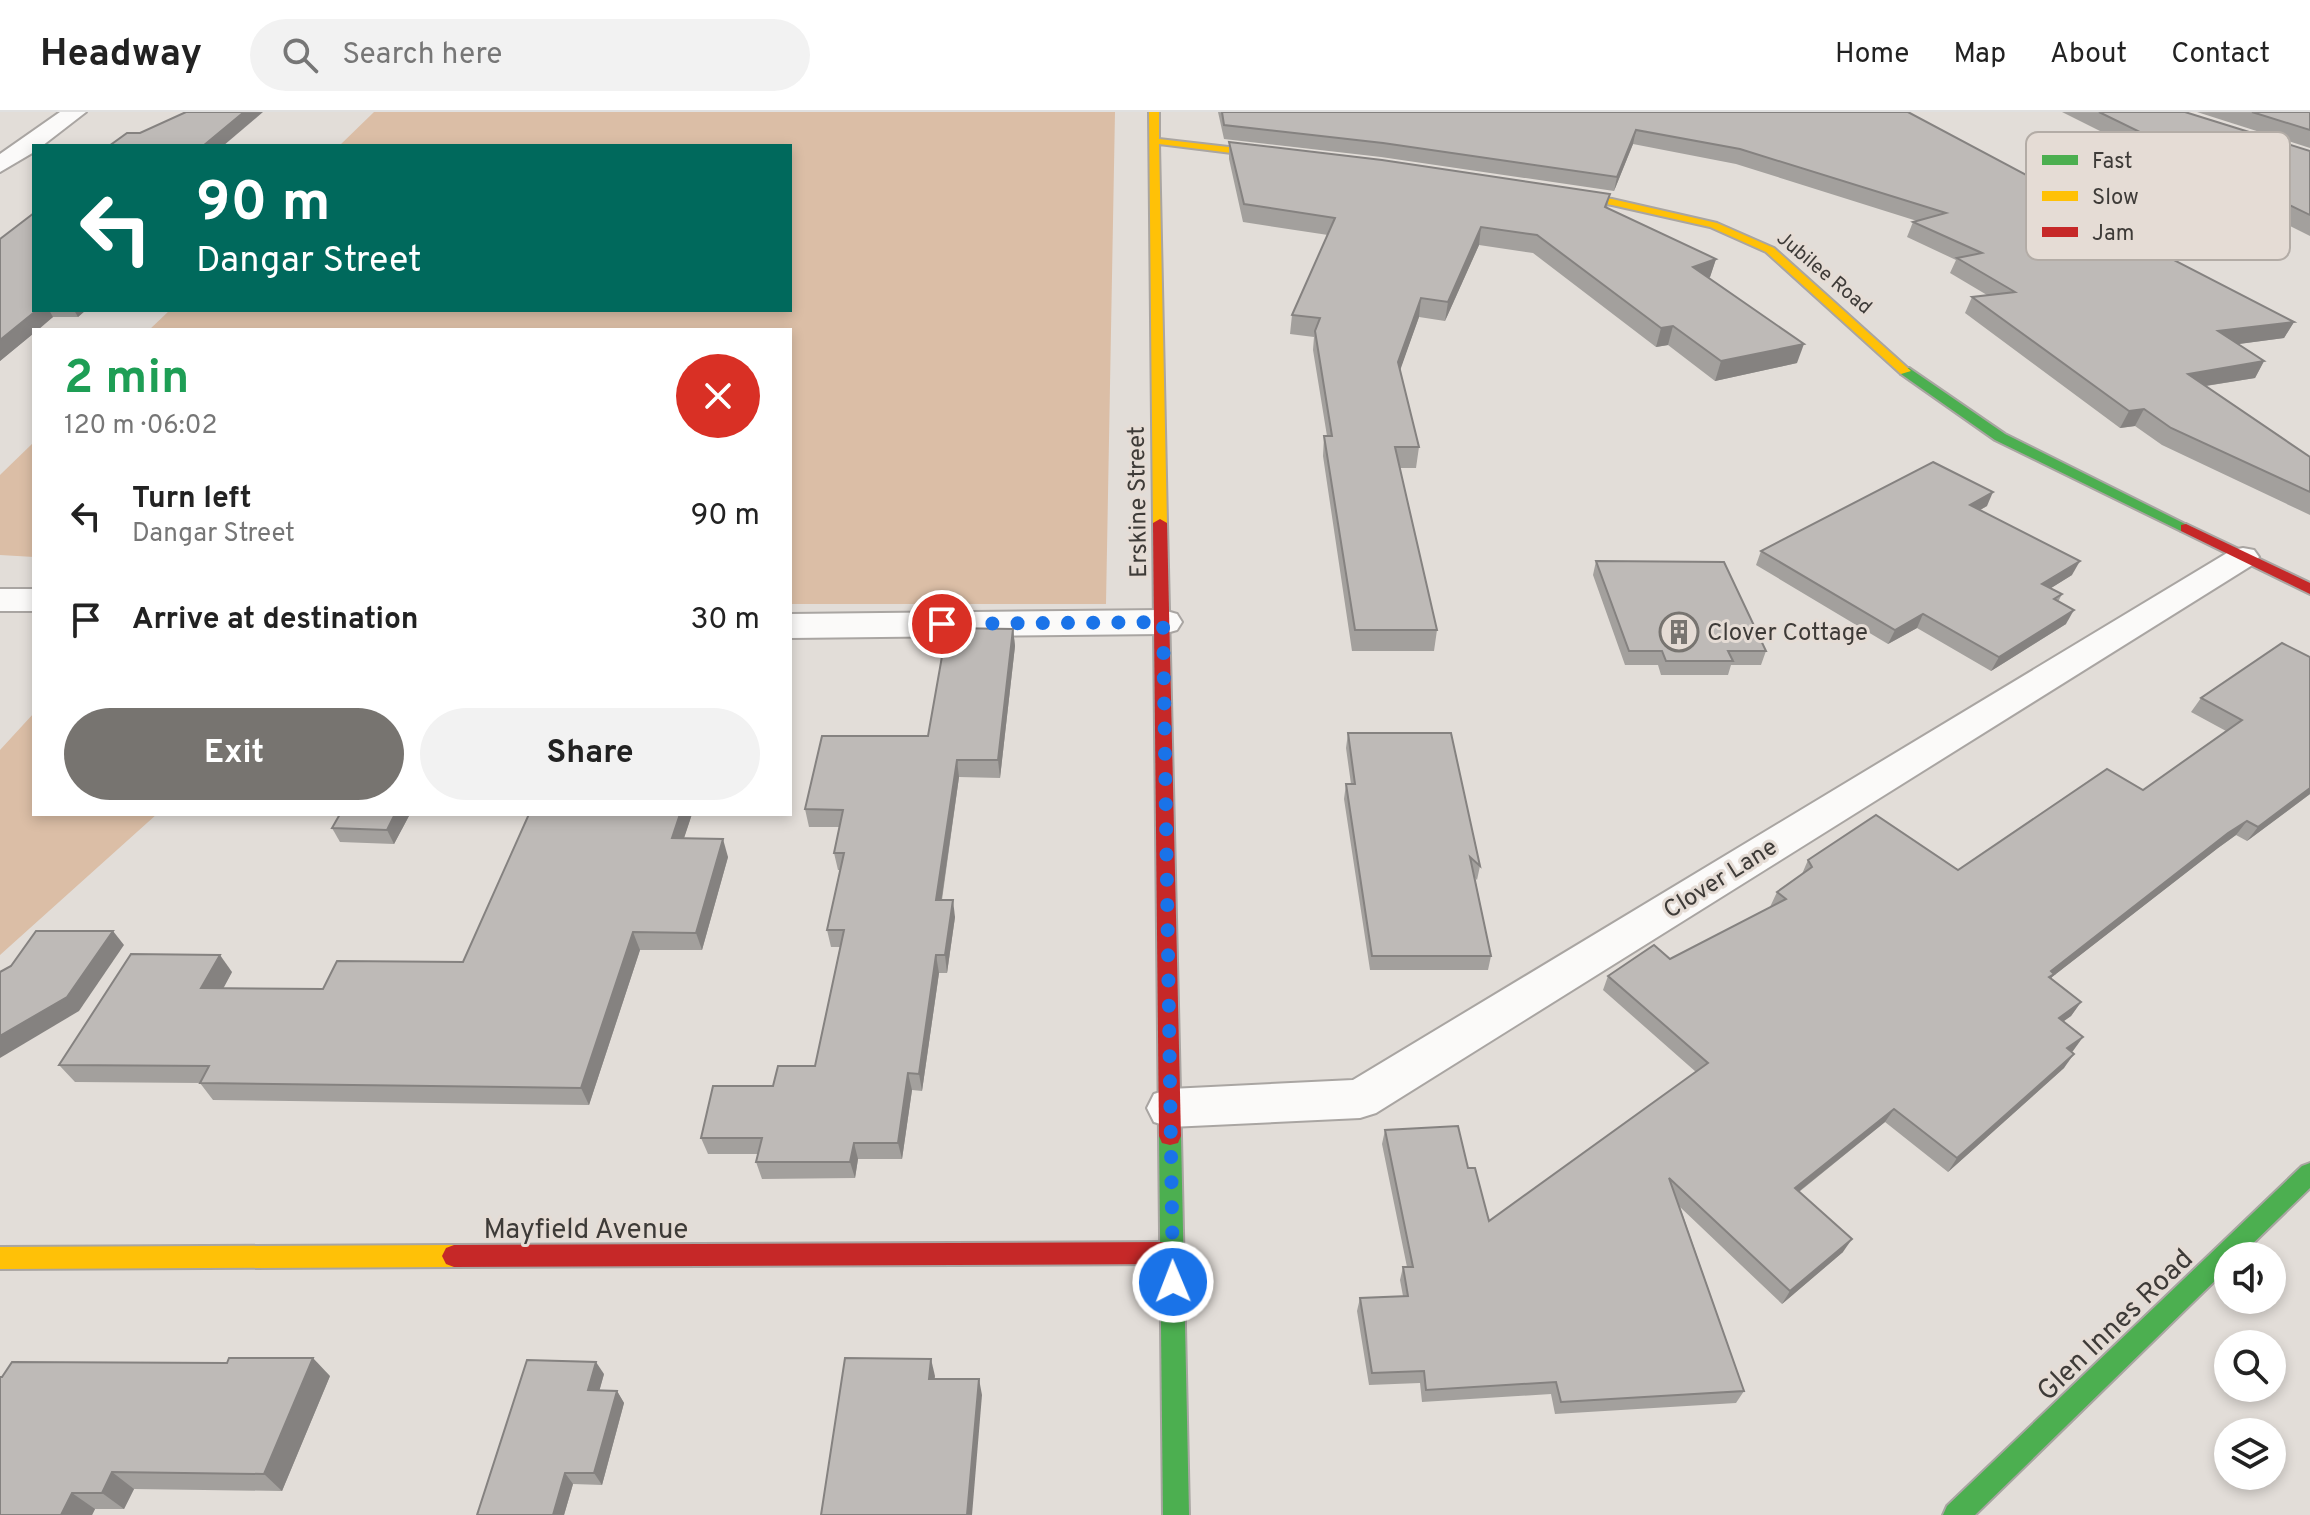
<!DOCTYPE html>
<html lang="en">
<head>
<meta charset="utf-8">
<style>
	:root { --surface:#fff; --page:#f2f2f2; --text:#222; --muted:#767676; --line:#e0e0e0; --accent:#777470 }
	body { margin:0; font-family:Overpass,sans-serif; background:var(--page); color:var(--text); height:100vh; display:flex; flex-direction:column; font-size:30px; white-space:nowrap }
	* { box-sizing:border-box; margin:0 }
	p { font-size:26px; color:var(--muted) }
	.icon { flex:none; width:44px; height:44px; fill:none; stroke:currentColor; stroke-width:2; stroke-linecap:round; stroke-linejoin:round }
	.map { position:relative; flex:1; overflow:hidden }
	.panel { position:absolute; left:32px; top:216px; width:760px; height:488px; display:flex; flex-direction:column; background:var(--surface); border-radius:0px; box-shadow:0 4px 12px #0003 }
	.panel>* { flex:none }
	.guide { position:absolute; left:32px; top:32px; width:760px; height:168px; border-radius:0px; box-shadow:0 4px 12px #0003; background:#00695c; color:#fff; overflow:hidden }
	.controls { position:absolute; left:2214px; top:1130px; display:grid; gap:16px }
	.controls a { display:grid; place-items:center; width:72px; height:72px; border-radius:50%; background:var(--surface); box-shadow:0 4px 12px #0003; font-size:40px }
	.pin { position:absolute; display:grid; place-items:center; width:68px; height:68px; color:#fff; margin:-34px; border:4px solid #fff; border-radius:50%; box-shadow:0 2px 8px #0007 }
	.me { position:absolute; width:88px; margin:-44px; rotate:359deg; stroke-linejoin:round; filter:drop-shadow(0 0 6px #0008) }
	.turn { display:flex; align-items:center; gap:28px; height:168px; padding:0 32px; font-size:36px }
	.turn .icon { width:104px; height:104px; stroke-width:2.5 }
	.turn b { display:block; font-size:56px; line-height:68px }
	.round { display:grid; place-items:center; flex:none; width:84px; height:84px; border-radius:42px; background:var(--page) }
	.head { display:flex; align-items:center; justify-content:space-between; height:136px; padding:0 32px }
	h1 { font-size:48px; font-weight:700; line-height:60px; color:#1e9e55 }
	.primary-button { display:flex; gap:16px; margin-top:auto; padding:16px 32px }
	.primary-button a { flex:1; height:92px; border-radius:48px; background:var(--accent); color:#fff; font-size:32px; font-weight:700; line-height:92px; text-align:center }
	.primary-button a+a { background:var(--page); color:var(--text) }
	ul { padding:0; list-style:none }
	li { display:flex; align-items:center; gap:24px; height:104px; padding:0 32px }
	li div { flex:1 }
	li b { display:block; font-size:30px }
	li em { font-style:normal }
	header { display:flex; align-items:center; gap:48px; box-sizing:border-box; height:112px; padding:0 40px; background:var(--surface); border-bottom:2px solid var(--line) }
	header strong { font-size:38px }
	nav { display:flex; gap:44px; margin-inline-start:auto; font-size:28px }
	.search { width:560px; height:72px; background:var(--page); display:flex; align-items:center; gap:20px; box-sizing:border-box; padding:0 28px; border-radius:44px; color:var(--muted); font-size:30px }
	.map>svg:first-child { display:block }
	.green { fill:#dbbea6 }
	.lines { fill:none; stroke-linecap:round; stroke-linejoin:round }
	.lane-casing { stroke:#a9a5a2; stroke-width:4 }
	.street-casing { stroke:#a9a5a2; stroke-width:4 }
	.fast-casing { stroke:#a9a5a2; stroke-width:4 }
	.slow-casing { stroke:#a9a5a2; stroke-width:4 }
	.jam-casing { stroke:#a9a5a2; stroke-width:4 }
	.lane { fill:#fbfaf9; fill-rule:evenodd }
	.street { fill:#fbfaf9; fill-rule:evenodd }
	.fast { fill:#4caf50; fill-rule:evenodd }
	.slow { fill:#ffc107; fill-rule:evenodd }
	.jam { fill:#c62828; fill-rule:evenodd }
	.wall { fill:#a3a09d }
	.shaded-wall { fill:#858280 }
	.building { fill:#bebab7; stroke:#858280; stroke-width:2 }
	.route { stroke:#1a73e8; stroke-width:14; stroke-dasharray:0 25.2 }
	.labels { text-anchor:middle; stroke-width:6; stroke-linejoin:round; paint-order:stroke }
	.far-street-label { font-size:20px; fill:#3e3b38; stroke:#e5dcd5 }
	.street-label { font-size:24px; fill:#3e3b38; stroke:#e5dcd5 }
	.poi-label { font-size:24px; fill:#3e3b38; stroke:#e5dcd5; text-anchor:start }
	.near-street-label { font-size:28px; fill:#3e3b38; stroke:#e5dcd5 }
	.key { fill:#e5dcd5; stroke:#b3aca6; stroke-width:2 }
	.key-label { font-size:22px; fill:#3e3b38 }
</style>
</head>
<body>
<header>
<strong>Headway</strong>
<div class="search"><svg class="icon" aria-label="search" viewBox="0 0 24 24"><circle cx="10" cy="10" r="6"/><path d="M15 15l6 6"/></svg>Search here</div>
<nav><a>Home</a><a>Map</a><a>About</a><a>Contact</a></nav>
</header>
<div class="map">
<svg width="2310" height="1403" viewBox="0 0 2310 1403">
	<rect width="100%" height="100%" fill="#e2ddd8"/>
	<g class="green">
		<polygon points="374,0 1115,0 1106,492 790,492 790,218 149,218 170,198 790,198 790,34 339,34"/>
		<polygon points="34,330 34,445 0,443 0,363"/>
		<polygon points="34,601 34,702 157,702 0,843 0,638"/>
	</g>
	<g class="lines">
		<defs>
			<polygon id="lane" points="2243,436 2254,438 2259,445 2254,452 1376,1001 1360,1006 1170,1015 1154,1010 1147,996 1154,982 1170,977 1353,968 2232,438"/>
			<g id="street">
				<polygon points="60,0 86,0 42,34 34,34 34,40 0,60 0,42"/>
				<rect x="0" y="477" width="34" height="22"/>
				<polygon points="1163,498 1177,502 1182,510 1177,518 1163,522 790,526 790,502"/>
			</g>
			<g id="fast">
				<polygon points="1901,256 1909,256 2005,322 2193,416 2191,419 2181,419 1995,328 1901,262"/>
				<polygon points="1170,1015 1178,1017 1181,1024 1189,1403 1163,1403 1159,1024 1162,1017"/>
				<polygon points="2310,1051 2310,1076 2240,1144 2228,1144 2228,1156 1975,1403 1943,1403 1947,1394 2302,1054"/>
			</g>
			<g id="slow">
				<polygon points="1149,0 1159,0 1159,27 1289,42 1294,45 1289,48 1159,32 1167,411 1160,415 1153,411"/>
				<polygon points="1551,78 1612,87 1717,111 1774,136 1911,259 1901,262 1766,140 1710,115 1612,93 1547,83 1546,81"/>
				<polygon points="454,1133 462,1136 466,1144 462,1152 454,1155 0,1157 0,1135"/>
			</g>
			<g id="jam">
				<polygon points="1160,407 1167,411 1181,1024 1178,1031 1170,1033 1162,1031 1159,1024 1153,411"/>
				<polygon points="2186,412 2310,471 2310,482 2181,419 2181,413"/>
				<polygon points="1172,1130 1180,1133 1184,1141 1180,1149 1172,1152 454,1155 446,1152 442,1144 446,1136 454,1133"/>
			</g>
		</defs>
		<use href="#lane" class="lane-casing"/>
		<use href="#street" class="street-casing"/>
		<use href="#fast" class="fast-casing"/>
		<use href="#slow" class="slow-casing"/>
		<use href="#jam" class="jam-casing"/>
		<use href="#lane" class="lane"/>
		<use href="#street" class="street"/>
		<use href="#fast" class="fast"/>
		<use href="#slow" class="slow"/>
		<use href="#jam" class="jam"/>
	</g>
	<g class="wall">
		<polygon points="1218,0 1908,0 2120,113 2117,119 2294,210 2284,226 2238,232 2264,249 2255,266 2206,274 2310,345 2310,403 2162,333 2135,314 2120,316 1965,201 1972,185 1987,183 1950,161 1956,148 1907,125 1913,110 1917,109 1736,52 1633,32 1614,79 1381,45 1224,27"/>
		<polygon points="2062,0 2185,0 2310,39 2310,124"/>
		<polygon points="2197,0 2310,0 2310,36"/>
		<polygon points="1229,30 1610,82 1607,96 1716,147 1710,165 1709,166 1797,251 1715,269 1668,233 1656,235 1533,141 1479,133 1445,209 1419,205 1400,257 1419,335 1416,356 1400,356 1437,518 1434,539 1352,539 1323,344 1324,324 1327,324 1313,238 1314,225 1290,222 1292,203 1328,123 1243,110 1229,47"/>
		<polygon points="0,127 34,198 86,198 78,205 53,205 34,218 34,221 0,249"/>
		<polygon points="1987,394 1980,398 2072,463 2051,476 2062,482 2058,490 2066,512 1991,559 1917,516 1888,532 1756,453 1761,439"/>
		<polygon points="1596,449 1766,539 1761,553 1731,553 1728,563 1661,563 1658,553 1625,553 1593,463"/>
		<polygon points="1013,517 1015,534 1000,666 959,665 942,788 955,805 947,861 939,861 922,979 912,978 902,1047 858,1047 855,1066 762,1067 756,1050 758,1042 708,1042 701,1026 773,974 815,954 840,835 831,835 827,818 840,758 838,758 834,741 840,715 809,715 805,697 928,624"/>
		<polygon points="2282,531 2310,682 2247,729 2236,723 2218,736 2052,865 2051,867 2081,890 2071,904 2063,909 2083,925 2071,940 2064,956 1948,1060 1885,1010 1799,1080 1843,1140 1782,1192 1680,1095 1744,1279 1736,1291 1555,1302 1551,1282 1422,1290 1420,1271 1369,1273 1357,1199 1360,1186 1403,1184 1400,1168 1403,1155 1407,1155 1382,1032 1385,1018 1468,1056 1489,1109 1696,960 1603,878 1608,864 1670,847 1770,795 1777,780 1802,762 1808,748 1958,758 2143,678 2226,619 2191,600 2201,586"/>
		<polygon points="1348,621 1480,754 1477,768 1475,766 1491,844 1488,858 1370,858 1344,687 1346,672 1351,672 1346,636"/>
		<polygon points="410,702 394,732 340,730 332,716"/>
		<polygon points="692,702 684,726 728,745 702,838 640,838 589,993 213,988 200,971 75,970 59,953 232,860 223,876 323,877 463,850"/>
		<polygon points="604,1262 599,1279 617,1279 624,1291 602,1373 573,1372 564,1403 477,1403"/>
		<polygon points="330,1264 282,1379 134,1377 124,1397 95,1397 92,1403 0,1403"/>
	</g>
	<g class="shaded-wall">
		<polygon points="244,0 263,0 223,34 203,34"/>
		<polygon points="1636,18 1633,32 1614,79 1617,65"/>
		<polygon points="1481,115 1479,133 1445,209 1448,190"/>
		<polygon points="1716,147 1710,165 1688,174 1693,155"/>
		<polygon points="1421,186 1419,205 1396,270 1398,250"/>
		<polygon points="37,198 49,198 53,205 38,218 34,218 34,221 0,249 0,228"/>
		<polygon points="74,198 86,198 78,205"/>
		<polygon points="2294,210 2284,226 2209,236 2218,219"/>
		<polygon points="1673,214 1668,233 1656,235 1661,216"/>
		<polygon points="1804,232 1797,251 1715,269 1721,249"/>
		<polygon points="2264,249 2255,266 2179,278 2188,262"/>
		<polygon points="2144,297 2135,314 2120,316 2129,299"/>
		<polygon points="1993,380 1987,394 1964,407 1970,393"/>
		<polygon points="2080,449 2072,463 2035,486 2042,472"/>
		<polygon points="2074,498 2066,512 1991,559 1999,545"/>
		<polygon points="1923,502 1917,516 1888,532 1895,518"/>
		<polygon points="1013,517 1015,534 1000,666 998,648"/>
		<polygon points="957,648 959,665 939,805 936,788"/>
		<polygon points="2310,676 2310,682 2247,729 2258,715"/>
		<polygon points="395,702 410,702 394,732 387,718"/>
		<polygon points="680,702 692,702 678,744 672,726"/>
		<polygon points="2247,709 2236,723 2218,736 2052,865 2044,876 2051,859 2228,721"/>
		<polygon points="723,727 728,745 702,838 696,821"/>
		<polygon points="953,788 955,805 947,861 945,843"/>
		<polygon points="113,819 124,833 79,899 0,946 0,924"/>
		<polygon points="633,820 640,838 589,993 581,976"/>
		<polygon points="220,843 232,860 214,894 201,876"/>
		<polygon points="936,843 939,861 922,979 919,962"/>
		<polygon points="2081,890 2071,904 2049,920 2059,906"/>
		<polygon points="2083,925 2073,939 2056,950 2067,936"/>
		<polygon points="2074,942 2064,956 1948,1060 1957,1046"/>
		<polygon points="908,961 912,978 902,1047 898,1031"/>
		<polygon points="1894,997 1885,1010 1787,1089 1795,1076"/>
		<polygon points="854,1031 858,1047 855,1066 850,1050"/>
		<polygon points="1852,1127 1843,1140 1782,1192 1790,1179"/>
		<polygon points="313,1246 330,1264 282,1379 264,1362"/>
		<polygon points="931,1247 935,1264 933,1283 929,1267"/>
		<polygon points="596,1250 604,1262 596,1291 588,1278"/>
		<polygon points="979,1267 982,1283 972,1403 967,1403"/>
		<polygon points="617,1279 624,1291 602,1373 594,1361"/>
		<polygon points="112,1360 134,1377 124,1397 102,1381"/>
		<polygon points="565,1361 573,1372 564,1403 553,1403"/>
		<polygon points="72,1381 95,1397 92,1403 61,1403"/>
	</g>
	<g class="building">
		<polygon points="186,0 244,0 203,34 109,34 127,21 140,21"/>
		<polygon points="1222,0 1908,0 2120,113 2108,114 2294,210 2218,219 2264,249 2188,262 2310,345 2310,380 2171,316 2144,297 2129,299 1972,185 2015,180 1957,146 1982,141 1913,110 1946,101 1740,37 1636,18 1617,65 1383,31 1224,13"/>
		<polygon points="2099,0 2185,0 2310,39 2310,103"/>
		<polygon points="2252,0 2310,0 2310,18"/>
		<polygon points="1229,30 1382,48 1610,82 1605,95 1716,147 1693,155 1804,232 1721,249 1673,214 1661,216 1537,123 1481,115 1448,190 1421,186 1398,250 1419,335 1395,335 1437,518 1355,518 1324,324 1332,324 1315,219 1320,206 1292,203 1335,106 1244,92"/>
		<polygon points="34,101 34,198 37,198 0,228 0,127"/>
		<polygon points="1933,350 1993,380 1970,393 2080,449 2042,472 2062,482 2054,487 2074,498 1999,545 1923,502 1895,518 1761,439"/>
		<polygon points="1596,449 1724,450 1766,539 1728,539 1733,549 1666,549 1662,539 1629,539"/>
		<polygon points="947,516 1013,517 998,648 957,648 936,788 953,788 945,843 936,843 919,962 908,961 898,1031 854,1031 850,1050 756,1050 762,1026 701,1026 713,974 773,974 778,954 815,954 844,818 827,818 844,741 834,741 843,698 805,697 822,624 928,624"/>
		<polygon points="2282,531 2310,545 2310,676 2258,715 2247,709 2228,721 2051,859 2054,862 2049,865 2081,890 2059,906 2083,925 2067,936 2074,942 1957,1046 1894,997 1795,1076 1852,1127 1790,1179 1669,1066 1744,1279 1561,1290 1556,1270 1426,1278 1424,1259 1372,1261 1360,1186 1408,1184 1403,1155 1413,1155 1385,1018 1458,1014 1468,1056 1475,1056 1489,1109 1708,951 1608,864 1654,833 1670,847 1786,787 1777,780 1812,755 1808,748 1876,703 1958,758 2107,657 2143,678 2242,608 2201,586"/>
		<polygon points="1348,621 1451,621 1480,754 1470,745 1491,844 1372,844 1346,672 1355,672"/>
		<polygon points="340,702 395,702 387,718 332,716"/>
		<polygon points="529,702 680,702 672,726 723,727 696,821 633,820 581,976 200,971 209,954 59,953 131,842 220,843 201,876 323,877 337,849 463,850"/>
		<polygon points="36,819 113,819 67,885 0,924 0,860 11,854"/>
		<polygon points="229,1246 313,1246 264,1362 112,1360 102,1381 72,1381 61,1403 0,1403 0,1265 2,1265 12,1250 227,1251"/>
		<polygon points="845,1246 931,1247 929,1267 979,1267 967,1403 821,1403"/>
		<polygon points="527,1248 596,1250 588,1278 617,1279 594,1361 565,1361 553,1403 477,1403"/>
	</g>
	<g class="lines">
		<polyline class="route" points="942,512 1163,510 1173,1170"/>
	</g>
	<defs>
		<symbol id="building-ring" viewBox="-11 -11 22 22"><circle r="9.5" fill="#e5dcd5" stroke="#777470" stroke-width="1.5"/><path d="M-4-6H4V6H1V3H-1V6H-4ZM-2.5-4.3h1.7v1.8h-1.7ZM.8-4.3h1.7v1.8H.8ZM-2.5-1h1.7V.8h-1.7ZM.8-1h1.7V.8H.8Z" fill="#777470"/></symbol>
	</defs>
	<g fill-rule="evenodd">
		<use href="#building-ring" x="1657" y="498" width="44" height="44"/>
	</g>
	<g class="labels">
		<g class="far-street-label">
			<text transform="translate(1825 160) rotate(40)" y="7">Jubilee Road</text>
		</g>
		<g class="street-label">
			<text transform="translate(1137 390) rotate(-91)" y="8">Erskine Street</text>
			<text transform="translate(1720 766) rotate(-32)" y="8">Clover Lane</text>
		</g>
		<g class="poi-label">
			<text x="1707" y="528">Clover Cottage</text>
		</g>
		<g class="near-street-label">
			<text x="586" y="1126">Mayfield Avenue</text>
			<text transform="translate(2114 1212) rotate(-44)" y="10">Glen Innes Road</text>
		</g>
	</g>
	<rect x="2026" y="20" width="264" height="128" rx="12" class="key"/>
	<rect x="2042" y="43" width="36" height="10" fill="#4caf50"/>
	<rect x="2042" y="79" width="36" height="10" fill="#ffc107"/>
	<rect x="2042" y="115" width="36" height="10" fill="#c62828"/>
	<g class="key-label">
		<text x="2092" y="56">Fast</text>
		<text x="2092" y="92">Slow</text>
		<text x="2092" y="128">Jam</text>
	</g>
</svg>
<div class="controls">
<a><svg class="icon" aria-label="sound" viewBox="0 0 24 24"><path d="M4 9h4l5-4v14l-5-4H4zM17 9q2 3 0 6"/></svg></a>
<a><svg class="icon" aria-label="search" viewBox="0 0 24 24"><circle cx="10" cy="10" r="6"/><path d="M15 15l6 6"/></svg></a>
<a><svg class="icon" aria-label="layers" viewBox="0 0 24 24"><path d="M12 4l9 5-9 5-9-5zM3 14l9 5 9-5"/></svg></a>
</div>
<div class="pin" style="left:942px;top:512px;background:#d93025"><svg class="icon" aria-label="arrive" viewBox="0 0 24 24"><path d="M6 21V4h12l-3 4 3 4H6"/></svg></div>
<svg class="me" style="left:1173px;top:1170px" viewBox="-20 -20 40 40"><circle r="17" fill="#1a73e8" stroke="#fff" stroke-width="3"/><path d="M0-11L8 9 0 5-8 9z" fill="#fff"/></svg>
<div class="guide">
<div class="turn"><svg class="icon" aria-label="left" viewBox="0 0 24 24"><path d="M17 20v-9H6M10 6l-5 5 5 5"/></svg><div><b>90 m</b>Dangar Street</div></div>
</div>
<section class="panel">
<div class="head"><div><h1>2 min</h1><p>120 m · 06:02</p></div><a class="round" style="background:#d93025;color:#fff"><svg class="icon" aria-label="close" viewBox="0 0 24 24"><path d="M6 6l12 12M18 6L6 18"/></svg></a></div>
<ul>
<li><svg class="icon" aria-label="left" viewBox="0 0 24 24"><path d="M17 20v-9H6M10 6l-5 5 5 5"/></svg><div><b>Turn left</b><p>Dangar Street</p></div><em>90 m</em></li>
<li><svg class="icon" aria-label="arrive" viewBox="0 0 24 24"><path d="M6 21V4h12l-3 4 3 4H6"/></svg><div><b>Arrive at destination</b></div><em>30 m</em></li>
</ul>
<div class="primary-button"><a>Exit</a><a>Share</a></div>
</section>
</div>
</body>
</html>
